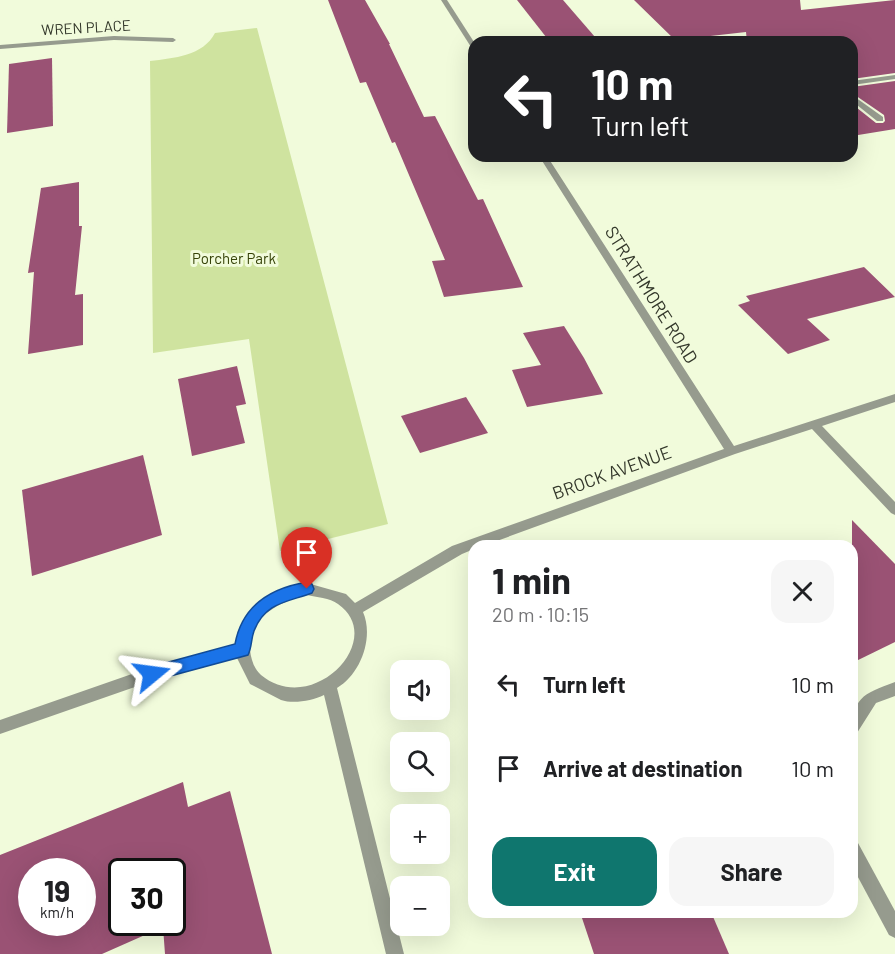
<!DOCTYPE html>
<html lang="en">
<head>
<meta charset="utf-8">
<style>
	:root { --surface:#fff; --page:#f6f6f6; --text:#202124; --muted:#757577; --accent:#0f766e }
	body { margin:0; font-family:Barlow,sans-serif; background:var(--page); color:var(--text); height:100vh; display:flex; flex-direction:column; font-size:22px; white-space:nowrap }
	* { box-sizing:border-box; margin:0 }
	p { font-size:20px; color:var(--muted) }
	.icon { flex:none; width:33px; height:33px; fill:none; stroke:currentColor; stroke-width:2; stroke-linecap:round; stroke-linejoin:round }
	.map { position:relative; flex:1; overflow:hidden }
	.details { position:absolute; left:468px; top:540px; width:390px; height:378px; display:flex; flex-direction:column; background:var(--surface); border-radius:18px; box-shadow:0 6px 24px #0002 }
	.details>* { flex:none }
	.guide { position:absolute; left:468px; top:36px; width:390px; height:126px; border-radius:18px; box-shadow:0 6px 24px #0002; background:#202124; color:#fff; overflow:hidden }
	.controls { position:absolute; left:390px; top:660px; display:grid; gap:12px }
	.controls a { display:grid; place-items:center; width:60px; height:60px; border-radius:12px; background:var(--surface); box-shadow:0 6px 24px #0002; font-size:30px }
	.speed { position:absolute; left:18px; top:858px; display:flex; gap:12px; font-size:30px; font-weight:700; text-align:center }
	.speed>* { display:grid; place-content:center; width:78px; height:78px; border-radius:50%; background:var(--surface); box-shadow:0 6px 24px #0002; line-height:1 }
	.speed small { font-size:15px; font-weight:400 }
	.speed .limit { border:3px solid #111; border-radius:9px; background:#fff; color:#111 }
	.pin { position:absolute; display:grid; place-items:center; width:51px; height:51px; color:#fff; margin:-62px -26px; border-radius:50% 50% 50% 0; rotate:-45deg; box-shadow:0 0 6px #0007 }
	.pin .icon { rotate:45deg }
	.me { position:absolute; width:66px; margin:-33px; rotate:74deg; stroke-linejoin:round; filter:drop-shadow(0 0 4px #0008) }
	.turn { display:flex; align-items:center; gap:21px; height:126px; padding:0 24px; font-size:27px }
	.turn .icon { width:78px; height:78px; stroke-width:2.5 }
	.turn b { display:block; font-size:42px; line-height:51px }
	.round { display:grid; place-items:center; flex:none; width:63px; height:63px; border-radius:18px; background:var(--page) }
	.head { display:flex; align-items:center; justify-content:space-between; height:102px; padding:0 24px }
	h1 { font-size:36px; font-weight:700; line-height:45px }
	.cta { display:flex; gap:12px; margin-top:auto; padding:12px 24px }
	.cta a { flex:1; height:69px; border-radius:18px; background:var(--accent); color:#fff; font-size:24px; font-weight:700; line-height:69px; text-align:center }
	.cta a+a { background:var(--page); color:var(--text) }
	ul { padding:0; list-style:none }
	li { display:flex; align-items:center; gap:18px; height:84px; padding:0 24px }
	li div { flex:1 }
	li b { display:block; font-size:22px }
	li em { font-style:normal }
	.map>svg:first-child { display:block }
	.green { fill:#cfe39f }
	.building { fill:#9a5274; fill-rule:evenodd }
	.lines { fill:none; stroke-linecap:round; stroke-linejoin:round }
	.lane { fill:#969b8e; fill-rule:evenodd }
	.street { fill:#969b8e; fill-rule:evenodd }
	.route { fill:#1a73e8; stroke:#114b97; stroke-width:1.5 }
	.labels { text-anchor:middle; stroke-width:6; stroke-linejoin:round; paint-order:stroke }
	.far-street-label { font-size:15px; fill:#33372a; stroke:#f1fbdb }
	.far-park-label { font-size:15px; fill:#364308; stroke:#f1fbdb }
	.street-label { font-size:18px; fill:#33372a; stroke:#f1fbdb }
</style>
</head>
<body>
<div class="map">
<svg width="895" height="954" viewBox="0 0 895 954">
	<rect width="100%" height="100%" fill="#f1fbdb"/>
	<path class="green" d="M 257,28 L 388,524 L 280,551 L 249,339 L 153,353 L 150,61 C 174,58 203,56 215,33 Z"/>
	<g class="building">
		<polygon points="328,0 365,0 390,44 389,44 424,117 435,116 478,200 483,199 523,287 444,297 432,261 445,260 395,142 392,143 366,82 360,83"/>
		<polygon points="517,0 563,0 595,37 550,42"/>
		<polygon points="634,0 800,0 801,10 895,0 895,73 852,79 852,42 747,42 746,32 675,40"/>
		<polygon points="52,58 53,126 7,133 9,64"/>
		<polygon points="895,81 895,129 852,136 852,104 876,123 883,123 885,121 884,115 852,93 852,87"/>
		<polygon points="79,182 79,226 82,226 75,295 83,294 83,345 28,354 34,272 28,273 41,188"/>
		<polygon points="864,267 895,297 807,319 830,340 788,354 738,305 750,301 746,296"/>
		<polygon points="564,326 584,358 603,394 527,407 512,370 541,365 523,333"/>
		<polygon points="237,366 246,404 236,406 245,443 192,456 178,379"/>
		<polygon points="466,397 488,433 420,453 401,416"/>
		<polygon points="143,455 162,535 32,576 22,490"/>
		<polygon points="852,520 895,564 895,642 852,663"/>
		<path d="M 183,782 L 188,807 L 230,791 L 272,954 L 165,954 L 163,927 L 102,954 L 0,954 L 0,855 ZM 32,872 L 82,872 L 82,922 L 32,922 ZM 122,872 L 172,872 L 172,922 L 122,922 Z"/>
		<polygon points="580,912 711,912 729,954 594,954"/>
	</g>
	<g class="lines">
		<g class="lane">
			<polygon points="895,75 895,79 852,85 852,81"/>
			<polygon points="852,95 883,117 883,121 877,121 852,101"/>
		</g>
		<g class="street">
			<polygon points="441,0 447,0 474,42 474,49 471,47"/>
			<polygon points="114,36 173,38 176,40 173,42 114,40 0,49 0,45"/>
			<path d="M 539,156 L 547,156 L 734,446 L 895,394 L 895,402 L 822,426 L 895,502 L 895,515 L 891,513 L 812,429 L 735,454 L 483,546 L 474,546 L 474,549 L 462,554 L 363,612 C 374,637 361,674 337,688 L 404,954 L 386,954 L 324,695 C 312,701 293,704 281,700 L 250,684 L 237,658 L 152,681 L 0,734 L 0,720 L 152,667 L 236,645 L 238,631 L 246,616 L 255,606 L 277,592 L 307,583 L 346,594 L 355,603 L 452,546 L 724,449 ZM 307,595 C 316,597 330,598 338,604 C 388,639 313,718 261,675 C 254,669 251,659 250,650 C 247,618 280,601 307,595 Z"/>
			<path d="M 895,682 L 895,696 L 876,703 L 857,733 L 852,735 C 852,698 862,694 895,682 Z"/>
			<polygon points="852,841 858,843 895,911 895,938 889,935 852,866"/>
		</g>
	</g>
	<path class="route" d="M 307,582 L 312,584 L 314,589 L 312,593 C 288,602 265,602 254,631 C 251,639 252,647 248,655 L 152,681 L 147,679 L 144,674 L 147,668 L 235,644 C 242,606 271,588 307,582 Z"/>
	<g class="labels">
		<g class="far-street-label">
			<text transform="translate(86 28) rotate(-3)" y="5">WREN PLACE</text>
		</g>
		<g class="far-park-label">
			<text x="234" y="264">Porcher Park</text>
		</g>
		<g class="street-label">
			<text transform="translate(651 295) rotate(58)" y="6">STRATHMORE ROAD</text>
			<text transform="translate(612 473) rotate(-20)" y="6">BROCK AVENUE</text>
		</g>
	</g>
</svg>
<div class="controls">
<a><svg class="icon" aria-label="sound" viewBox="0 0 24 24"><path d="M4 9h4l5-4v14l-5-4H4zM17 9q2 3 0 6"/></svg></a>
<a><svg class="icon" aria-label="search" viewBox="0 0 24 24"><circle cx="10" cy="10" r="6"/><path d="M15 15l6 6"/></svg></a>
<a>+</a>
<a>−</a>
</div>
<div class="speed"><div>19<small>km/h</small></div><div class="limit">30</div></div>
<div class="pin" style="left:307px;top:589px;background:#d93025"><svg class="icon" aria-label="arrive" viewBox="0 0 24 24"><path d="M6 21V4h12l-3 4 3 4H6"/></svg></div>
<svg class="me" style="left:152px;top:674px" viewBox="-20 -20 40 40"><path d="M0-17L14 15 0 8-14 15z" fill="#1a73e8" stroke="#fff" stroke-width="4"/></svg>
<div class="guide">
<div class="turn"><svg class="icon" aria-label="left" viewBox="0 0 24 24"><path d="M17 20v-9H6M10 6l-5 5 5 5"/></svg><div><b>10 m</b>Turn left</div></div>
</div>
<section class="details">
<div class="head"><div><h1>1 min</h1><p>20 m · 10:15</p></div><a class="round"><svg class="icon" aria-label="close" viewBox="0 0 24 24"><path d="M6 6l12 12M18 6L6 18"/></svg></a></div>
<ul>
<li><svg class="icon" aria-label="left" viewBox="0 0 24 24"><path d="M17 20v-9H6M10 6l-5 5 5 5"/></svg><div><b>Turn left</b></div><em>10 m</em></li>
<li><svg class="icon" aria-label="arrive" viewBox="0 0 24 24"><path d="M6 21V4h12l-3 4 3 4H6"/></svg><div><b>Arrive at destination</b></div><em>10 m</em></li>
</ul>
<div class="cta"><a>Exit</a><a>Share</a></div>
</section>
</div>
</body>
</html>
